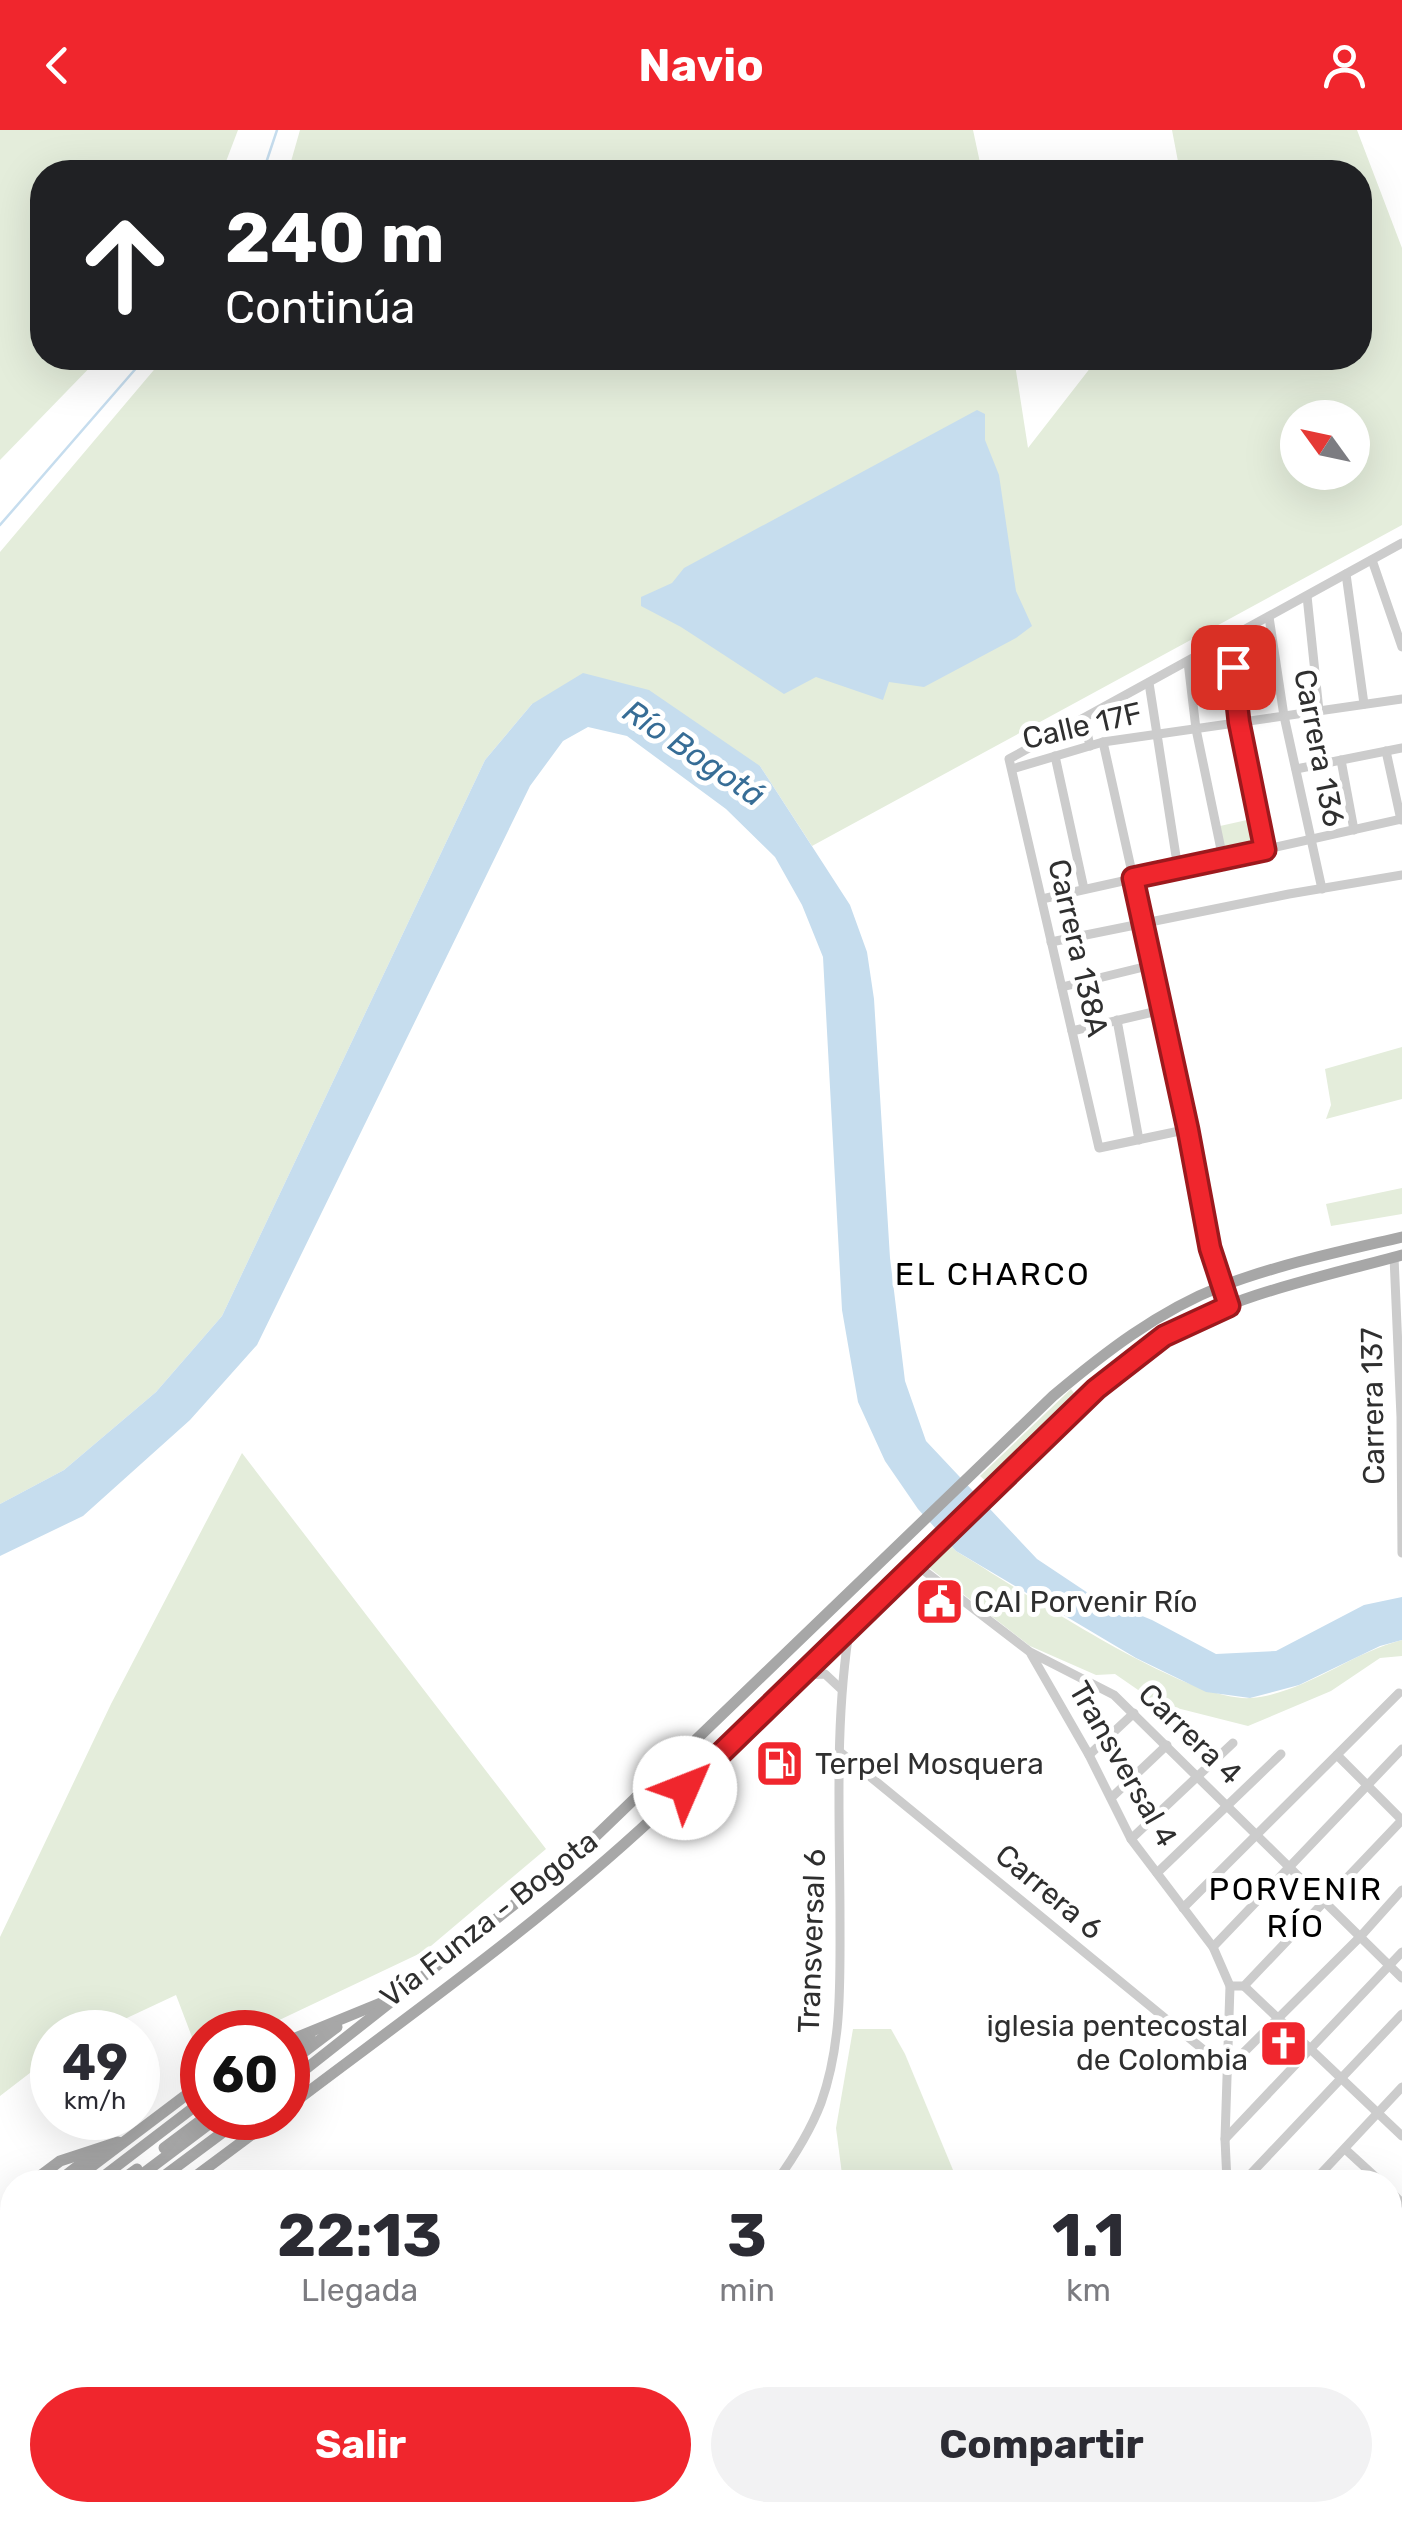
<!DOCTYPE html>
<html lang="es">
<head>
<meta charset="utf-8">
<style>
	:root { --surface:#fff; --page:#f2f2f3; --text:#2b2b33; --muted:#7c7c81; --accent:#f0262d }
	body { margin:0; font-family:Rubik,sans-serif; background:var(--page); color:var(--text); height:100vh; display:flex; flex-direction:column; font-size:38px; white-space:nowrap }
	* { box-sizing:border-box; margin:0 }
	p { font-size:32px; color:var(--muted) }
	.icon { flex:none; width:55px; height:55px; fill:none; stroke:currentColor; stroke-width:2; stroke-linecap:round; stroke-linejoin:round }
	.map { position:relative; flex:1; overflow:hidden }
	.details { position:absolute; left:0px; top:2040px; width:1402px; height:352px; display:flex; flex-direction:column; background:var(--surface); border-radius:40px 40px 0 0; box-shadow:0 10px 40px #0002 }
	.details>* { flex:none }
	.guide { position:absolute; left:30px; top:30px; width:1342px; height:210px; border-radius:40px; box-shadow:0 10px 40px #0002; background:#202124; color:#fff; overflow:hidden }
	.needle { width:65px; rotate:303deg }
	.tools { position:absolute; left:1280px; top:270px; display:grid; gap:20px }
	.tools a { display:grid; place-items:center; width:90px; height:90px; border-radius:50%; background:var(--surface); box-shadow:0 10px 40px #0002; font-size:50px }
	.speed { position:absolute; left:30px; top:1880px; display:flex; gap:20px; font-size:50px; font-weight:700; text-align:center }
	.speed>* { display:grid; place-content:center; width:130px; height:130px; border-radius:50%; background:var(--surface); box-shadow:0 10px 40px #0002; line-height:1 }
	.speed small { font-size:25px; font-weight:400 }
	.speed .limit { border:15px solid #d22; background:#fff; color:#111 }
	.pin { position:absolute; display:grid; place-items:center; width:85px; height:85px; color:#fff; margin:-42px; border-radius:20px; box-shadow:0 5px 15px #0006 }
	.me { position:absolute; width:110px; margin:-55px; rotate:46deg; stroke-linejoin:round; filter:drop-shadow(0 0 8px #0008) }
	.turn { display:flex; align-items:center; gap:35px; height:210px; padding:0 30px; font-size:45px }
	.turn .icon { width:130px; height:130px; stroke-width:2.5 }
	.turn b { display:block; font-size:70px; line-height:85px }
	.eta { display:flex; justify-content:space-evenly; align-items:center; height:170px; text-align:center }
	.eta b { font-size:60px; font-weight:700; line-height:70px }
	.button { display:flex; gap:20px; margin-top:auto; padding:20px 30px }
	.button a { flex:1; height:115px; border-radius:60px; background:var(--accent); color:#fff; font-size:40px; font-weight:700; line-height:115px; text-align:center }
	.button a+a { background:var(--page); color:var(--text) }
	header { display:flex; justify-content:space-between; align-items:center; height:130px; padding:0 30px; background:var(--accent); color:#fff; font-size:45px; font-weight:700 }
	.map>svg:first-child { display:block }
	.green { fill:#e4eddb; fill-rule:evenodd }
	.water { fill:#c6ddee }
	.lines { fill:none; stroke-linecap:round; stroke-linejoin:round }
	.stream { stroke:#c6ddee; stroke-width:2.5 }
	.major-tunnel { stroke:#d5d5d5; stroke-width:11; stroke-dasharray:11 5.5; stroke-linecap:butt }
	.minor { stroke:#ccc; stroke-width:9 }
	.major { stroke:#a7a7a7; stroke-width:11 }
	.route-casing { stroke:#9c191d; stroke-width:25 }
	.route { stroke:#f0262d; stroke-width:18 }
	.labels { text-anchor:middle; stroke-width:10; stroke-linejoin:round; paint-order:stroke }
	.street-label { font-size:30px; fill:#2f2f2f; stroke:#fff }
	.poi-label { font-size:30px; fill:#2f2f2f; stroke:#fff; text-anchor:start }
	.water-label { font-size:32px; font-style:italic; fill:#376d96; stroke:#fff }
	.neighbourhood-label { font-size:32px; letter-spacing:2.5px; fill:#000; stroke:#fff }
</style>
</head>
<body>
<header><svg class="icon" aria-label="back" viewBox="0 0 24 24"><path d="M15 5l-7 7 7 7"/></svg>Navio<svg class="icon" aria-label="person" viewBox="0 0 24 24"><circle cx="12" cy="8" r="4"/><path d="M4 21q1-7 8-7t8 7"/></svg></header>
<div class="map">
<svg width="1402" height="2392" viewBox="0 0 1402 2392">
	<rect width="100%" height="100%" fill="#fff"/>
	<g class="green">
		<polygon points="0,0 238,0 222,42 42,42 42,228 99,228 0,330"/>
		<polygon points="300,0 973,0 982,42 288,42"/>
		<path d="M 1172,0 L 1357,0 L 1402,118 L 1402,395 L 812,716 L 760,636 L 532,574 L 485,630 L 222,1186 L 156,1262 L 64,1340 L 0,1374 L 0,422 L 164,228 L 1014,228 L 1028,318 L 1098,228 L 1360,228 L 1360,42 L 1180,42 ZM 1298,288 L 1352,288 L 1352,342 L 1298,342 Z"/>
		<polygon points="1256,688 1262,717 1226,725 1220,696"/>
		<polygon points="1402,917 1402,969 1326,989 1331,975 1325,939"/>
		<polygon points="1402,1058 1402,1084 1331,1096 1326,1074"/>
		<polygon points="1071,1259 1076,1266 987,1352 980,1346"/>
		<polygon points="242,1323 546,1719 425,1821 254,1902 202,1902 200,1928 176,1865 97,1902 52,1902 52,1926 0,1966 0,1807 111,1574"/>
		<path d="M 946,1410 L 956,1421 C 1018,1458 1186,1573 1251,1568 C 1306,1563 1350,1523 1402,1510 L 1402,1526 L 1380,1528 L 1331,1561 L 1248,1596 L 1157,1573 L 1115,1544 L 1096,1545 L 1030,1516 L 923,1433 Z"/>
		<polygon points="853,1899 891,1899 905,1924 953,2040 953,2052 843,2052 836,1998"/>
	</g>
	<g class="water">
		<polygon points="977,280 985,284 985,310 999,345 1016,461 1032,496 1016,508 924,557 889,552 883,570 816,547 784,564 681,497 641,476 641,467 672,453 684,438"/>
		<polygon points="583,543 649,560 760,636 850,775 867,822 874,869 890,1128 905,1251 926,1311 1037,1429 1091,1465 1152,1490 1216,1524 1276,1521 1364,1475 1402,1467 1402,1510 1380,1516 1299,1555 1250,1568 1206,1562 1136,1528 956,1421 918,1379 885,1331 858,1272 842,1180 823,827 802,775 775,727 726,679 627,606 588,597 563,611 530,656 257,1215 190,1290 83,1386 0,1426 0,1374 64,1340 156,1262 222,1186 485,630 532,574"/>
	</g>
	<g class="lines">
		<g class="stream">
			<polyline points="263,42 277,0"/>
			<polyline points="0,395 145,228"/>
		</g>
		<g class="major-tunnel">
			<polyline points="0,2087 12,2077"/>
			<polyline points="10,2099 12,2097"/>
		</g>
		<g class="minor">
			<polyline points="1372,430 1402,517"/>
			<polyline points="1346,444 1364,574"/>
			<polyline points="1307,466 1319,581"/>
			<polyline points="1269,487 1284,586 1322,759"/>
			<polyline points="1230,509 1239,592 1265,720"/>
			<polyline points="1188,532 1196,599 1223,729"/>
			<polyline points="1149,553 1178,739"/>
			<polyline points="1084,589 1090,616"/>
			<polyline points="1103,612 1189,999 1209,1110 1229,1176"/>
			<polyline points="1386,621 1401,690"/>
			<polyline points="1055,626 1084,759"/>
			<polyline points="1341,630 1354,700"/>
			<polyline points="1012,639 1103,612 1402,569"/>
			<polyline points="1296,639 1402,618"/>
			<polyline points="1042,769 1402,689"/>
			<polyline points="1051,812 1289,764 1402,745"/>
			<polyline points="1062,857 1152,835"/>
			<polyline points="1117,890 1139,1010"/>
			<polyline points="1072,901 1162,880"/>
			<polyline points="1189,999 1099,1018 1009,629 1402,413"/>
			<polyline points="1394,1127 1401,1287 1402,1423"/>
			<polyline points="914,1433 1030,1522 1114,1565 1402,1848"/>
			<polyline points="1031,1524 1089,1625 1131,1709 1213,1817 1230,1856 1225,2009 1227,2052"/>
			<polyline points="804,1545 825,1544 840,1558"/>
			<polyline points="840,1622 1227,1939"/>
			<polyline points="1089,1625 1134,1583"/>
			<polyline points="1337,1625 1402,1690"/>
			<polyline points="1111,1668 1167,1615"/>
			<polyline points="1131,1709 1233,1613"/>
			<polyline points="1157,1743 1281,1624"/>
			<polyline points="1183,1778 1399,1563"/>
			<polyline points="1213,1817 1402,1619"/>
			<polyline points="1230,1856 1244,1856 1402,1690"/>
			<polyline points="1244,1856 1402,2006"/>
			<polyline points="1227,1939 1360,1807 1402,1760"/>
			<polyline points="1225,2009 1402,1822"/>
			<polyline points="1345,2019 1381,2052"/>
			<path d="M 776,2052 C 794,2027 810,2002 821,1973 C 842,1914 840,1853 840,1792 C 840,1693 834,1593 850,1495"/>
			<polyline points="1243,2052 1402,1884"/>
			<polyline points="1313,2052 1402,1957"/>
			<polyline points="1390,2061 1402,2073"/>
			<polyline points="1390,2104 1402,2093"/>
			<polyline points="1390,2209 1402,2216"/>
			<polyline points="0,2241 12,2240"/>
			<polyline points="1390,2259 1402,2240"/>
			<polyline points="180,2380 184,2392"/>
			<polyline points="649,2380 654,2392"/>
			<polyline points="1386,2380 1389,2392"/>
			<polyline points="1314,2381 1315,2380"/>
		</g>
		<g class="major">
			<polyline points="288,1911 388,1870"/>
			<polyline points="288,1924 310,1906"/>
			<polyline points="288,1934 337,1897"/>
			<path d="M 288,1953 L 572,1729 L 1053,1266 C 1104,1223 1158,1181 1222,1156 C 1280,1134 1342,1121 1402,1107"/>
			<path d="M 288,1977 C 412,1883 540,1793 655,1686 C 769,1580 878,1467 990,1359 C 1045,1306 1100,1244 1166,1205 C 1237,1163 1323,1147 1402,1125"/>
			<polyline points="164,2018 204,1988"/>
			<polyline points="32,2052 60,2031 118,2012"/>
			<polyline points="57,2052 96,2022"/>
			<polyline points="71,2052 202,1953"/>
			<polyline points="96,2052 202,1971"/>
			<polyline points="119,2052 137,2039"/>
			<polyline points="132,2052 217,1988"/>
			<polyline points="156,2052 242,1988"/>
			<polyline points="188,2052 274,1988"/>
			<polyline points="11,2068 12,2067"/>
			<polyline points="0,2097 5,2093"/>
			<polyline points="0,2115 12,2106"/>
			<polyline points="0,2125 12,2116"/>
			<polyline points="0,2143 12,2133"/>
			<polyline points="0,2153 12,2143"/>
			<polyline points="0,2171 12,2162"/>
			<polyline points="0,2194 12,2185"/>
		</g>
	</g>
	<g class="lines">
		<defs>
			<polyline id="route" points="685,1658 1096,1259 1164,1206 1229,1176 1210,1118 1188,1000 1133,748 1265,720 1239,592 1233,537"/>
		</defs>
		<use href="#route" class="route-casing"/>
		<use href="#route" class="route"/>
	</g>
	<defs>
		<symbol id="civic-square" viewBox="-11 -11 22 22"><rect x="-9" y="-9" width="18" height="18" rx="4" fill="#f0262d" stroke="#fff"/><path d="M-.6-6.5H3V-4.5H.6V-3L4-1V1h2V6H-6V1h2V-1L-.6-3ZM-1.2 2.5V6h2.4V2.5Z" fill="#fff"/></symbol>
		<symbol id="fuel-square" viewBox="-11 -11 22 22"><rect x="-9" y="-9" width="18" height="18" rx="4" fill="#f0262d" stroke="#fff"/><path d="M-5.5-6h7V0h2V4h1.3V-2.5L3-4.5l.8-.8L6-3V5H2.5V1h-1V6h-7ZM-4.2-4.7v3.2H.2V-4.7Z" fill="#fff"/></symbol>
		<symbol id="church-square" viewBox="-11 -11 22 22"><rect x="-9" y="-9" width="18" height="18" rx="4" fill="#f0262d" stroke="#fff"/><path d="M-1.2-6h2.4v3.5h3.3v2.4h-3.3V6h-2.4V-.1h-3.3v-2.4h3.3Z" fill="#fff"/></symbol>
	</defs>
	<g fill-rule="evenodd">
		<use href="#civic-square" x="912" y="1444" width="55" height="55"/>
		<use href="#fuel-square" x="752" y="1606" width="55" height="55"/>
		<use href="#church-square" x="1256" y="1886" width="55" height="55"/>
	</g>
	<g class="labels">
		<g class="street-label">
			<text transform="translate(1082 596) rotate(-13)" y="10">Calle 17F</text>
			<text transform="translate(1319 618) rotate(79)" y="10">Carrera 136</text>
			<text transform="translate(1078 818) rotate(77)" y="10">Carrera 138A</text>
			<text transform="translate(1373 1276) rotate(-91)" y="10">Carrera 137</text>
			<text transform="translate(1190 1604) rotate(44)" y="10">Carrera 4</text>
			<text transform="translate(1123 1634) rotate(60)" y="10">Transversal 4</text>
			<text transform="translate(1049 1762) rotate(40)" y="10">Carrera 6</text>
			<text transform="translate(489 1789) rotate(-38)" y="10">Vía Funza - Bogota</text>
			<text transform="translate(812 1811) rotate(-88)" y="10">Transversal 6</text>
		</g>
		<g class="poi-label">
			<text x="974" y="1482">CAI Porvenir Río</text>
			<text x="815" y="1644">Terpel Mosquera</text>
			<text x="1248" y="1906" text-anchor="end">iglesia pentecostal<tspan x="1248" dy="34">de Colombia</tspan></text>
		</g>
		<g class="water-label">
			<text transform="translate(694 623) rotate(34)" y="11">Río Bogotá</text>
		</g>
		<g class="neighbourhood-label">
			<text x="993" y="1155">EL CHARCO</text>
			<text x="1296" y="1770">PORVENIR<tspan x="1296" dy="37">RÍO</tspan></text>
		</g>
	</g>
</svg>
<div class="tools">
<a><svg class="needle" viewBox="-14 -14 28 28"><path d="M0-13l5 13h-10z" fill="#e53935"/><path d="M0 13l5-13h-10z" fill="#7c7c81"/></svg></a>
</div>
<div class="speed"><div>49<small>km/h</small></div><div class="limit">60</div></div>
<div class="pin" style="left:1233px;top:537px;background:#d93025"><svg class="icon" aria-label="arrive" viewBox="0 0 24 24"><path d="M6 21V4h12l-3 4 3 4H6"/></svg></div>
<svg class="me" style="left:685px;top:1658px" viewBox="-20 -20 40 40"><circle r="19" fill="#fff"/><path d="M0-13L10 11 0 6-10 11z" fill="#f0262d"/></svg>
<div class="guide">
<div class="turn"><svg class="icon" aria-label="ahead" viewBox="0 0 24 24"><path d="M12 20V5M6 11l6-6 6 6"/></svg><div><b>240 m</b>Continúa</div></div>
</div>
<section class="details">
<div class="eta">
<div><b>22:13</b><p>Llegada</p></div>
<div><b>3</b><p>min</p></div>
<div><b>1.1</b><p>km</p></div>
</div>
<div class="button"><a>Salir</a><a>Compartir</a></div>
</section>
</div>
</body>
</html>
